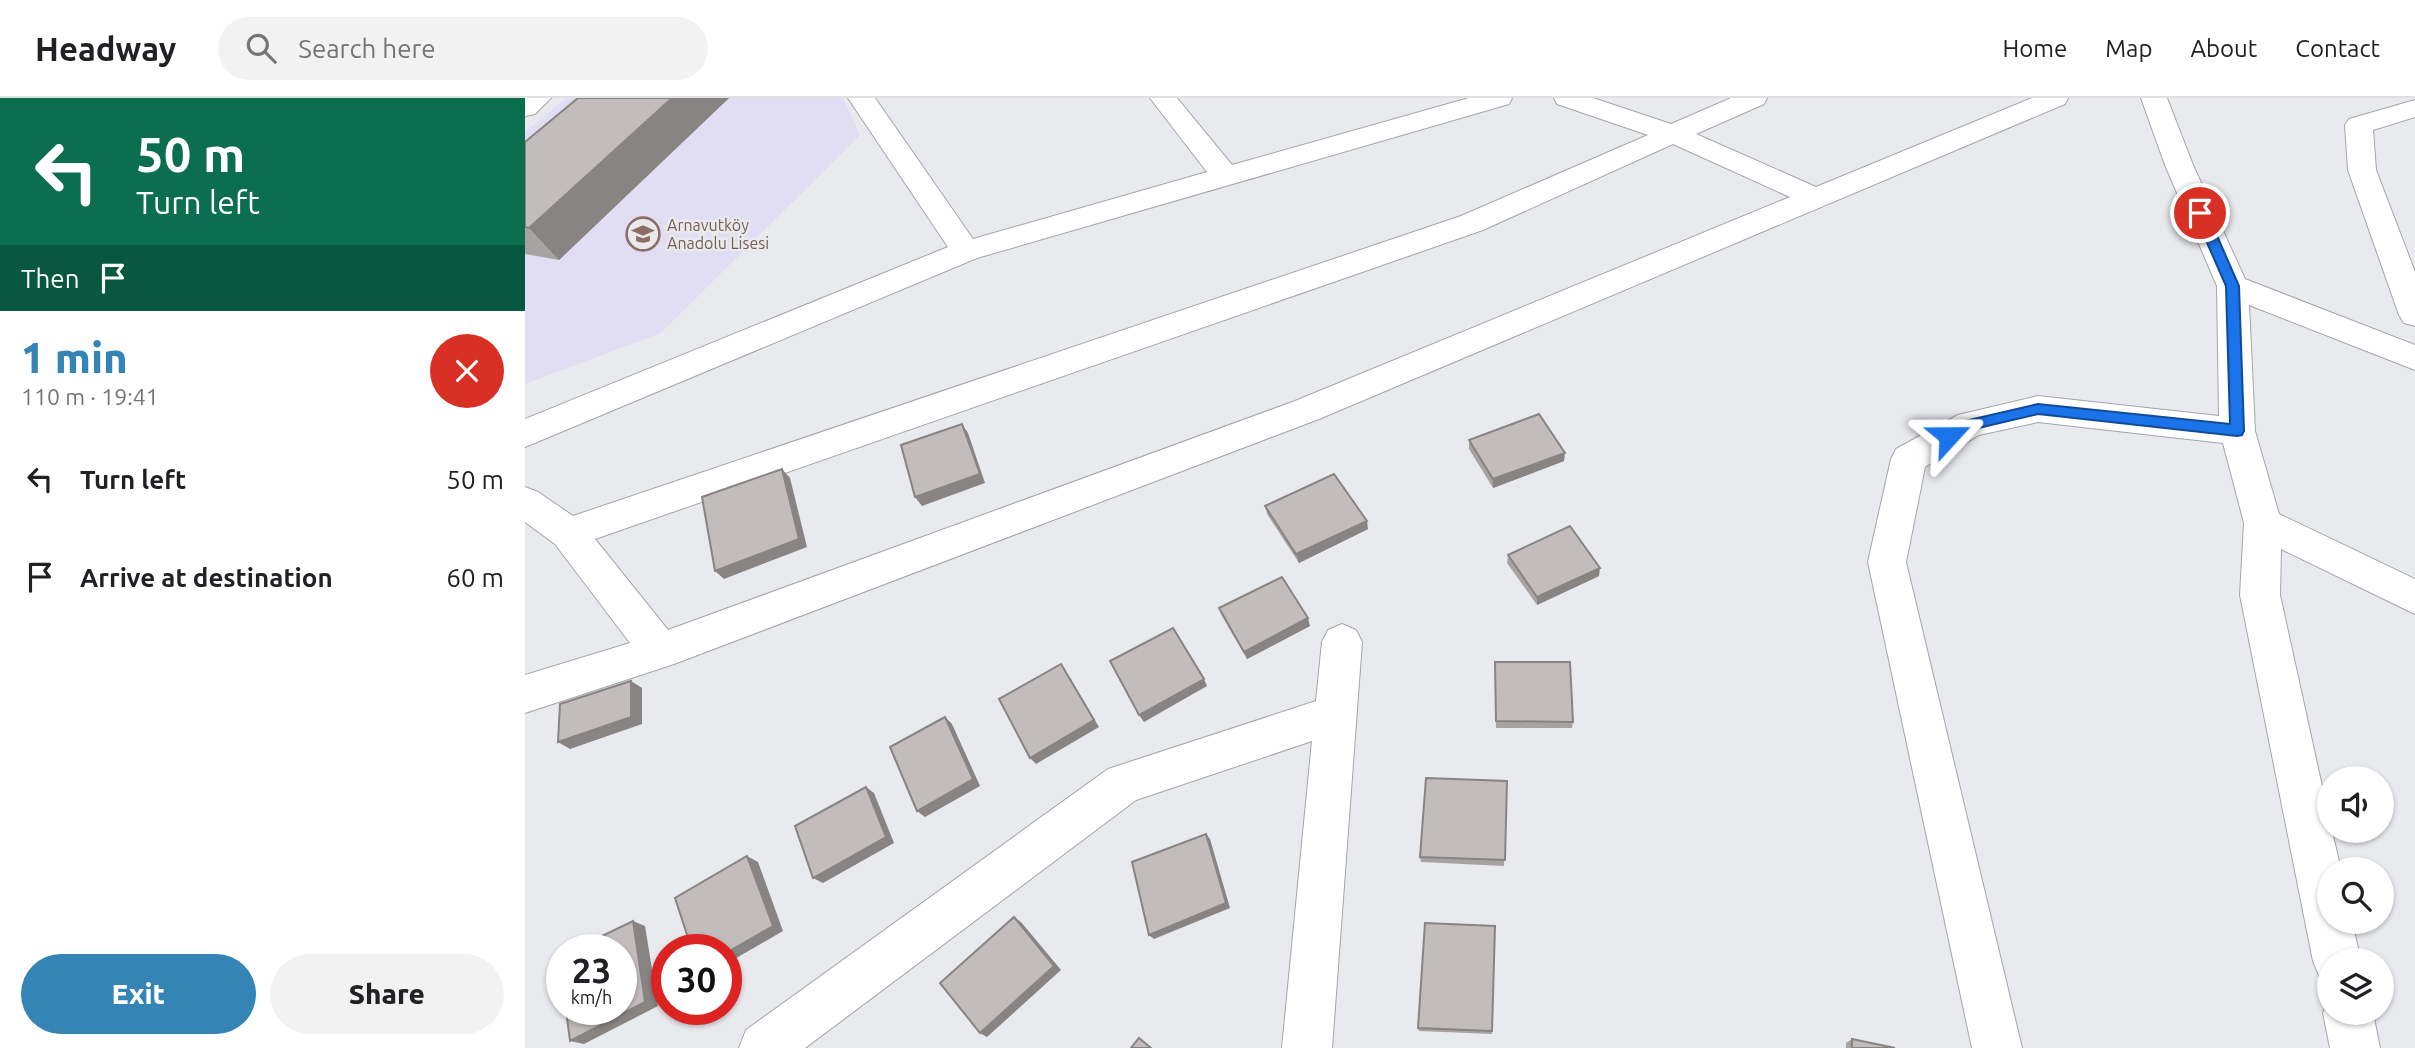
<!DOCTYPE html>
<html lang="en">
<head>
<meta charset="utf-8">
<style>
	:root { --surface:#fff; --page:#f2f2f2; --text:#202124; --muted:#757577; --line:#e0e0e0; --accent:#3485b6 }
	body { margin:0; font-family:Ubuntu,sans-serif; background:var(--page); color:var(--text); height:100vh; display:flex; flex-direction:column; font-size:26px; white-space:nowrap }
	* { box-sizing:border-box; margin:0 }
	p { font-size:23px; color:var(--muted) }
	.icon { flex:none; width:38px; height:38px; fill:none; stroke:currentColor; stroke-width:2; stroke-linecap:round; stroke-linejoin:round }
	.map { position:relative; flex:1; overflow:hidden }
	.panel { display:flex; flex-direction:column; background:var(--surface); width:525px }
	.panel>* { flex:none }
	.top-card { background:#0b6e4f; color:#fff; overflow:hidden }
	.fabs { position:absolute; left:1792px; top:668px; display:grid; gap:14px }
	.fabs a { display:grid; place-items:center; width:77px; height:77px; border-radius:50%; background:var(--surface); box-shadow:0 2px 5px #0004; font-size:35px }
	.speed { position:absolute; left:21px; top:836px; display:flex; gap:14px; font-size:35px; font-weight:700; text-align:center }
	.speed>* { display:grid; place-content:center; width:91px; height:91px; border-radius:50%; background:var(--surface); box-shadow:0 2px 5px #0004; line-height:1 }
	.speed small { font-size:18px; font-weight:400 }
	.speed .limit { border:10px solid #d22; background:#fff; color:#111 }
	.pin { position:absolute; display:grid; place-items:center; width:60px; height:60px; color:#fff; margin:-30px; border:4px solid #fff; border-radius:50%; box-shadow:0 2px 7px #0007 }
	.me { position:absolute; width:77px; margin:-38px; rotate:66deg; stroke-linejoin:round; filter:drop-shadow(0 0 5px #0008) }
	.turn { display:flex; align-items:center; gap:24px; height:147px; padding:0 21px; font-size:32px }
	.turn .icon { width:91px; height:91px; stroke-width:2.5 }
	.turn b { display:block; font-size:49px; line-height:60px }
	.then { display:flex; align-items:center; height:66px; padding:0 21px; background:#0003; gap:14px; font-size:26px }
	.round { display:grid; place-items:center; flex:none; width:74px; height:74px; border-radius:37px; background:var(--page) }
	.headline { display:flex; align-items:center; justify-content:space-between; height:119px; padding:0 21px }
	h1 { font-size:42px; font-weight:800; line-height:52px; color:var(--accent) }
	.button { display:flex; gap:14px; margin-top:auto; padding:14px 21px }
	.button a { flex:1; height:80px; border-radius:42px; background:var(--accent); color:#fff; font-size:28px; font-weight:800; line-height:80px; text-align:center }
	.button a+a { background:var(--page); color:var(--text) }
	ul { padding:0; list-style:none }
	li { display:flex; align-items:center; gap:21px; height:98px; padding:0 21px }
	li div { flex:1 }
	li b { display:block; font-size:26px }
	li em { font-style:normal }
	header { display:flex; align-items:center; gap:42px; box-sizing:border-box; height:98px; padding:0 35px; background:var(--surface); border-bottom:2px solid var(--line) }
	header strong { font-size:33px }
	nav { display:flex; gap:38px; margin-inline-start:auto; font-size:24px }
	.search { width:490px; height:63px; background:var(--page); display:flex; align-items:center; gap:18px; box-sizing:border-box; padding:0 24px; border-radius:38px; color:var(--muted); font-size:26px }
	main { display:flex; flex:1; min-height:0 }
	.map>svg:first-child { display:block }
	.education { fill:#e1ddf3 }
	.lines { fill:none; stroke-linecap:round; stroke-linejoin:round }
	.minor-casing { stroke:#a4a5a9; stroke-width:2 }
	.minor { fill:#fff; fill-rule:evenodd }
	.wall { fill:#a7a3a2 }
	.shaded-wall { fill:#888484 }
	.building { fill:#c2bdbc; stroke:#888484; stroke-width:2 }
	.route { fill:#1a73e8; stroke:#114b97; stroke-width:2 }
	.labels { text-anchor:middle; stroke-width:5; stroke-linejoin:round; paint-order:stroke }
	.far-education-label { font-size:16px; fill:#785e54; stroke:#e9eaee; text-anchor:start }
</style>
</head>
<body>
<header>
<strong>Headway</strong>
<div class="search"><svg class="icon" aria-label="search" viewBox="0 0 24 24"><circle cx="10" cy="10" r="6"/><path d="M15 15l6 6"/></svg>Search here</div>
<nav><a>Home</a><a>Map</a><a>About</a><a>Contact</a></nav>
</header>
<main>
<section class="panel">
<div class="top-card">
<div class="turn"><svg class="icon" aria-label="left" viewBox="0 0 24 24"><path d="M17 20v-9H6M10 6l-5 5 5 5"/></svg><div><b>50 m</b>Turn left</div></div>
<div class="then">Then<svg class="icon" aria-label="arrive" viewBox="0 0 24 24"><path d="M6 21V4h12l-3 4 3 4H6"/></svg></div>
</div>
<div class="headline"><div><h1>1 min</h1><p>110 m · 19:41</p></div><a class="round" style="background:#d93025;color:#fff"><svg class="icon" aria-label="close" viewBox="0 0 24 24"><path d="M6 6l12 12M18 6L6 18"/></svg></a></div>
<ul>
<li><svg class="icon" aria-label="left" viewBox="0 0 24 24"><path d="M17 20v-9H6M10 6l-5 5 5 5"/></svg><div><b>Turn left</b></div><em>50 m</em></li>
<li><svg class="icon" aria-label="arrive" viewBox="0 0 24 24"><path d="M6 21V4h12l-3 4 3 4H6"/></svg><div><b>Arrive at destination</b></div><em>60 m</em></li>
</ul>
<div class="button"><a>Exit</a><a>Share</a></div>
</section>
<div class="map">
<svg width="1890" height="950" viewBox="0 0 1890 950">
	<rect width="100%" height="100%" fill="#e9eaee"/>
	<polygon class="education" points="41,0 318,0 335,37 136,235 0,286 0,34"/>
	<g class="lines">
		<defs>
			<g id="minor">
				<polygon points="0,0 26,0 10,16 0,18"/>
				<polygon points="323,0 350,0 448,141 682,74 625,0 652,0 707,67 944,0 987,0 984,6 452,160 0,349 0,321 423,149"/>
				<path d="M 1029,0 L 1068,0 L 1146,26 L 1206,0 L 1242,0 L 1239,6 L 1171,36 L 1291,89 L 1507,0 L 1543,0 L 1540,6 L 794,321 L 149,566 L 0,615 L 0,577 L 105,545 L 30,446 L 0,424 L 0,389 L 13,394 L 48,418 L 936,118 L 1123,37 L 1032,6 ZM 1148,46 L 1265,99 L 770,303 L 143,532 L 70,441 L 958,132 Z"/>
				<polygon points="1616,0 1642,0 1668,67 1720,181 1890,247 1890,272 1724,207 1730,333 1754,416 1890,481 1890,516 1756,451 1755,497 1804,720 1804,733 1807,733 1816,772 1804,772 1804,824 1827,824 1836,863 1804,863 1804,884 1795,880 1788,863 1715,497 1719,425 1698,345 1513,324 1454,337 1400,369 1381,464 1497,950 1447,950 1343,464 1366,361 1371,351 1433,317 1513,298 1694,318 1692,188 1640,67"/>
				<polygon points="1890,2 1890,19 1848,32 1851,72 1890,174 1890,228 1879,225 1874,217 1823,72 1820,27 1824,21"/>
				<polygon points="817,526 831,532 837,544 807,950 757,950 787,643 611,702 280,950 214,950 221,932 583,671 791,603 797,544 803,532"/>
				<polygon points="1804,901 1804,915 1848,915 1855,950 1805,950 1798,915"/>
			</g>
		</defs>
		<use href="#minor" class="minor-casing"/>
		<use href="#minor" class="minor"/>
	</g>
	<g class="wall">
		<polygon points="53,0 204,0 34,162 0,156 0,44"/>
		<polygon points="944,342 1039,363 968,390 944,351"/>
		<polygon points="740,408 843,431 774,465 742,416"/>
		<polygon points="983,457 1074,478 1012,507 982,465"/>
		<polygon points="694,510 785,528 722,561 697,518"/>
		<polygon points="970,571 1048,624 1047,630 971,630"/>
		<polygon points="982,683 979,768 896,764 895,759"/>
		<polygon points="970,828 967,936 894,933 893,930"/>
		<polygon points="1327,941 1370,950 1321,950 1321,945"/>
	</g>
	<g class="shaded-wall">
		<polygon points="147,0 204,0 34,162 4,130"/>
		<polygon points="437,326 443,335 460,385 397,408 390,399"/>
		<polygon points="1040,355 1039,363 968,390 968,381"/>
		<polygon points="257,371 265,380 282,449 199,481 190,473"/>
		<polygon points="842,423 843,431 774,465 771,456"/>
		<polygon points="1075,470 1074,478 1012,507 1012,499"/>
		<polygon points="783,520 785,528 722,561 719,554"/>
		<polygon points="536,566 574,629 511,666 505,660"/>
		<polygon points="679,581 682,588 619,624 614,617"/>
		<polygon points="106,583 117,590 117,626 45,651 33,644"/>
		<polygon points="420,619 427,626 455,688 400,719 392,713"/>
		<polygon points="341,689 349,695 369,745 298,785 288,780"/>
		<polygon points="681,736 685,741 705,810 629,841 624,837"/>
		<polygon points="222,758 233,764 258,833 201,866 201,855"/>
		<polygon points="489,819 496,824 536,872 462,939 455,935"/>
		<polygon points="108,823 120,828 133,908 59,946 45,943"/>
	</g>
	<g class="building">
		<polygon points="53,0 147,0 4,130 0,129 0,44"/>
		<polygon points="1014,316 1040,355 968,381 944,342"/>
		<polygon points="437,326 455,376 390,399 376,347"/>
		<polygon points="257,371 274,441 190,473 177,399"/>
		<polygon points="809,376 842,423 771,456 740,408"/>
		<polygon points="1045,428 1075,470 1012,499 983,457"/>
		<polygon points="757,479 783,520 719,554 694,510"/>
		<polygon points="648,530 679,581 614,617 585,563"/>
		<polygon points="970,564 1045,564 1048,624 971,623"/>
		<polygon points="536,566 569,622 505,660 474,601"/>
		<polygon points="106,583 106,619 33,644 35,606"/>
		<polygon points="420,619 448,681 392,713 365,649"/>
		<polygon points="901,680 982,683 980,762 895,759"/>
		<polygon points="341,689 361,739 288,780 270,728"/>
		<polygon points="681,736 701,805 624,837 607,764"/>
		<polygon points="222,758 248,828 201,855 201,852 167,852 150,800"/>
		<polygon points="489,819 529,868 455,935 415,885"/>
		<polygon points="108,823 120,904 45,943 41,912 96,912 96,852 48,852"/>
		<polygon points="900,825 970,828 967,933 893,930"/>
		<polygon points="37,858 37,876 35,859"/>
		<polygon points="614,940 626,950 606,950"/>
		<polygon points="1327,941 1370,950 1327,950"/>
	</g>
	<polygon class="route" points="1675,111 1682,115 1714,188 1719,333 1717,337 1712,338 1513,316 1449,331 1424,343 1419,342 1417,338 1440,323 1513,306 1705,326 1701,188 1669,115"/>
	<defs>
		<symbol id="school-ring" viewBox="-11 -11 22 22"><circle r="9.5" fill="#e9eaee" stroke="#8d6e63" stroke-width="1.5"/><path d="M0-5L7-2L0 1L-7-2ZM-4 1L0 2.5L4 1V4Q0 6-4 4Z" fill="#8d6e63"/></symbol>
	</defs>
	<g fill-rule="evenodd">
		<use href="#school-ring" x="99" y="117" width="38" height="38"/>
	</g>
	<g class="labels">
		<g class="far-education-label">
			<text x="142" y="133">Arnavutköy<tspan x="142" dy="18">Anadolu Lisesi</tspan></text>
		</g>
	</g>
</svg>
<div class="fabs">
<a><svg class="icon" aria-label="sound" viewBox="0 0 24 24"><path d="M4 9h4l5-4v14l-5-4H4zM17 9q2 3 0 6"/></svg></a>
<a><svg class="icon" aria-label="search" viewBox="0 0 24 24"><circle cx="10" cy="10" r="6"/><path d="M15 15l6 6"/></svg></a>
<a><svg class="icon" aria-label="layers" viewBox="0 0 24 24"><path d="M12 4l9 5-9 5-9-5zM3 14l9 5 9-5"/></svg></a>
</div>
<div class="speed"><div>23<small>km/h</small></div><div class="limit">30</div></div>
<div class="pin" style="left:1675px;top:115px;background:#d93025"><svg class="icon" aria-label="arrive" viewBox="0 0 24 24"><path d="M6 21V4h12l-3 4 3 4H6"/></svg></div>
<svg class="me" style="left:1424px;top:338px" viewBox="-20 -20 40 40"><path d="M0-17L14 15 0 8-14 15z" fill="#1a73e8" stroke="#fff" stroke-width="4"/></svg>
</div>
</main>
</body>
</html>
